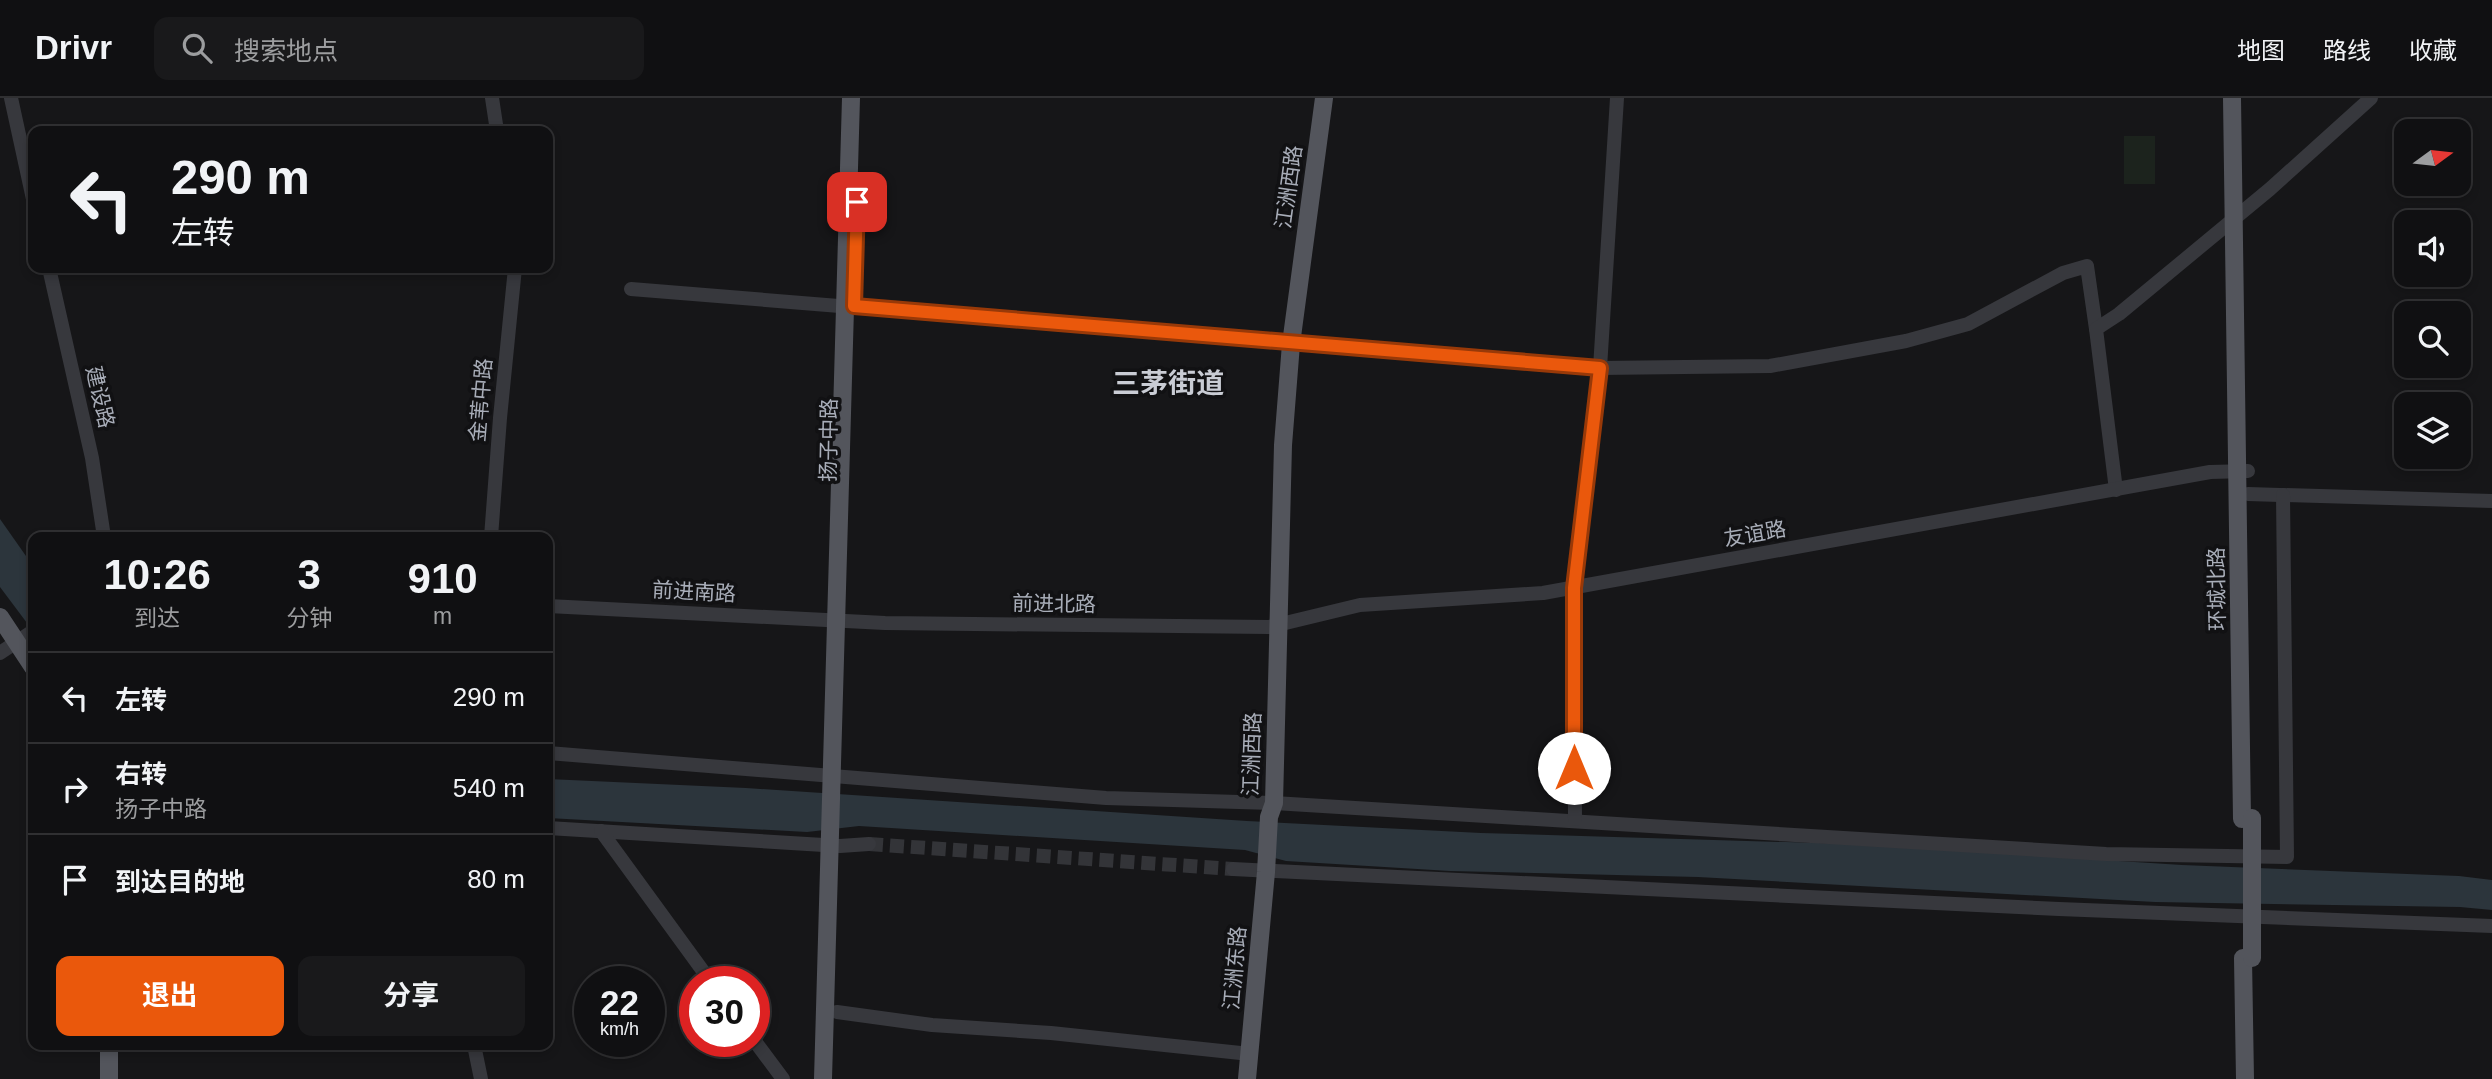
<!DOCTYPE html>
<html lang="zh">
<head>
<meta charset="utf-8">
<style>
	:root { --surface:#101012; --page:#19191b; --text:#f1f3f6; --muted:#9c9d9f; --line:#303032; --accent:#ea580c }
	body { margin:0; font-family:Helvetica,"Noto Sans SC",sans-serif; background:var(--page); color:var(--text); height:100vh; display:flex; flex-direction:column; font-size:26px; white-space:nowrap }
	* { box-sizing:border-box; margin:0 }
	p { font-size:23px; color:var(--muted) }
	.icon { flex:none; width:38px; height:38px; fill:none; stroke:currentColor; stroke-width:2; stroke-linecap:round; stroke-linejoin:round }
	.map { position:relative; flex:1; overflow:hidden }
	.details { position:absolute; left:28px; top:434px; width:525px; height:518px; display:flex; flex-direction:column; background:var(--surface); border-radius:14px; box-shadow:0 4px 10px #0003,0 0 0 2px var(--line) }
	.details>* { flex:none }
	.top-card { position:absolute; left:28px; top:28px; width:525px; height:147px; border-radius:14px; box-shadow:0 4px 10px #0003,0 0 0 2px var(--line); background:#101012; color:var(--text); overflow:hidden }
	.needle { width:46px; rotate:75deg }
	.controls { position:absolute; left:2394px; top:21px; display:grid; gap:14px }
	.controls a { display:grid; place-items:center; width:77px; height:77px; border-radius:14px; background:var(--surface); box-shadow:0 4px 10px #0003,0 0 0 2px var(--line); font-size:35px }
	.speed { position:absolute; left:574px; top:868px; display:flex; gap:14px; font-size:35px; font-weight:700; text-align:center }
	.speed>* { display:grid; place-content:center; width:91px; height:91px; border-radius:50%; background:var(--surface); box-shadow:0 4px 10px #0003,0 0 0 2px var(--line); line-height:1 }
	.speed small { font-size:18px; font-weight:400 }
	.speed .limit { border:10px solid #d22; background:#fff; color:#111 }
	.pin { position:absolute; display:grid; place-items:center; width:60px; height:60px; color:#fff; margin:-30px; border-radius:14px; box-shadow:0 4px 10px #0006 }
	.me { position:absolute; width:77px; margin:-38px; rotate:0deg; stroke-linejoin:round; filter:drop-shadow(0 0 5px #0008) }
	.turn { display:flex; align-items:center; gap:24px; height:147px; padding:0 28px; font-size:32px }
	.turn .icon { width:91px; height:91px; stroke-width:2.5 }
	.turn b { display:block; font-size:49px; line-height:60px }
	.eta { display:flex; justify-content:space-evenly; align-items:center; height:119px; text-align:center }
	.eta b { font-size:42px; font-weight:700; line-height:49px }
	.action { display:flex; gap:14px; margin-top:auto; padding:14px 28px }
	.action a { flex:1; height:80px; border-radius:14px; background:var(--accent); color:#fff; font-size:28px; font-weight:700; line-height:80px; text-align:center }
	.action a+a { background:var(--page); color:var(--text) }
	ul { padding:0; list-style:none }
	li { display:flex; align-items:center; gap:21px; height:91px; padding:0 28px; border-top:2px solid var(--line) }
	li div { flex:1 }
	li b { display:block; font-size:26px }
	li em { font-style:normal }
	header { display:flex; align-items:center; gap:42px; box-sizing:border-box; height:98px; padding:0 35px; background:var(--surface); border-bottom:2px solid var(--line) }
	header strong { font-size:33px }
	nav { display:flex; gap:38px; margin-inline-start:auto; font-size:24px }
	.search { width:490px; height:63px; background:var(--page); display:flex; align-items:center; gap:18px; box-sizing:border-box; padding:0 24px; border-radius:14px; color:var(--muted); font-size:26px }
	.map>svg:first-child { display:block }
	.green { fill:#1c231d }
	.water { fill:#2c353c }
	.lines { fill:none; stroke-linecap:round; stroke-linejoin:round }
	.minor-tunnel { stroke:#333438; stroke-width:14; stroke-dasharray:14 7; stroke-linecap:butt }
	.minor { stroke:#37383d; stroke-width:14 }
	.major { stroke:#53555c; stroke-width:18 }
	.major-bridge { stroke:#53555c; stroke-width:18 }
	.route-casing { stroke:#983908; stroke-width:18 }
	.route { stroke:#ea580c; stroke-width:12 }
	.labels { text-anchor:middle; stroke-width:7; stroke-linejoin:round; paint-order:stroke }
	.street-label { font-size:21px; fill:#a8adb8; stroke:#111113 }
	.district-label { font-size:28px; font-weight:bold; fill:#c9ccd4; stroke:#111113 }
</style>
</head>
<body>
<header>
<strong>Drivr</strong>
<div class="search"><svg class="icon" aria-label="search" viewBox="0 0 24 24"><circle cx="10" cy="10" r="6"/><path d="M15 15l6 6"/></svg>搜索地点</div>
<nav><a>地图</a><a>路线</a><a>收藏</a></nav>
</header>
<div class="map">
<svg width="2492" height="981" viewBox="0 0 2492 981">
	<rect width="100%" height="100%" fill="#161618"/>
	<rect class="green" x="2124" y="38" width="31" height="48"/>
	<g class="water">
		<polygon points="0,421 33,468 33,533 0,489"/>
		<polygon points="548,681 746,690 1247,723 1481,735 1851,746 2182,767 2459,778 2492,782 2492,812 2460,809 2155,804 1698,779 1450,773 1286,763 1245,752 859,728 807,734 548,720"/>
	</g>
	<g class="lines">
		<polyline class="minor-tunnel" points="869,746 1233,771"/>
		<g class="minor">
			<polyline points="11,0 33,101"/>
			<polyline points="492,0 497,33"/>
			<polyline points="49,170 92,360 104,439"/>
			<polyline points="631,191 1600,270 1770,268 1906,243 1968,226 2063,175 2087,168 2096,231"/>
			<polyline points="2116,392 2096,231 2119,216 2270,91 2371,0"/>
			<polyline points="2248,396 2492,403"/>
			<polyline points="491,439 500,320 515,170"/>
			<polyline points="548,508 885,525 1269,529 1360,507 1543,495 2210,374 2248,373"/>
			<polyline points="0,555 33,533"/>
			<polyline points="548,655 1106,700 1274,705 2106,756 2287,759 2283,397"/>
			<polyline points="1575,721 1574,490 1600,270 1617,0"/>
			<polyline points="548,730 840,748 869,746"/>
			<polyline points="601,733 711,884"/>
			<polyline points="1233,771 2059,811 2492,828"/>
			<polyline points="837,914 932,927 1051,935 1250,956"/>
			<polyline points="754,942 783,981"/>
			<polyline points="474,947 481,981"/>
		</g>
		<g class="major">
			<polyline points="2232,0 2242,721"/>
			<polyline points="0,519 33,569"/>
			<polyline points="2243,860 2245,981"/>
			<polyline points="109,947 109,981"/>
			<path d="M 823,981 C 833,654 843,327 851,0"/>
			<polyline points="1247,981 1266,774 1269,719 1274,705 1283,347 1291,246 1324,0"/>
		</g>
		<polyline class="major-bridge" points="2252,720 2252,860"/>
	</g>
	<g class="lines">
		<defs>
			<polyline id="route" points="857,104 854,208 1600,270 1574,490 1574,670"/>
		</defs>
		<use href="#route" class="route-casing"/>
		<use href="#route" class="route"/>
	</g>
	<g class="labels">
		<g class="street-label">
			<text transform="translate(1289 89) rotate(-82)" y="7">江洲西路</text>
			<text transform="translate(100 299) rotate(77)" y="7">建设路</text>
			<text transform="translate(481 302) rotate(-85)" y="7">金苇中路</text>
			<text transform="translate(829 342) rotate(-89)" y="7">扬子中路</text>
			<text transform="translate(1755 436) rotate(-10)" y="7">友谊路</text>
			<text transform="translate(2217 491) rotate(-91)" y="7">环城北路</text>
			<text transform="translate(694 494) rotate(3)" y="7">前进南路</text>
			<text transform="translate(1054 506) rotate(1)" y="7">前进北路</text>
			<text transform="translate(1252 656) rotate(-88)" y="7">江洲西路</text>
			<text transform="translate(1235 870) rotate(-85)" y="7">江洲东路</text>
		</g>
		<g class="district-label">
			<text x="1168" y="295">三茅街道</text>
		</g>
	</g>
</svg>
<div class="controls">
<a><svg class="needle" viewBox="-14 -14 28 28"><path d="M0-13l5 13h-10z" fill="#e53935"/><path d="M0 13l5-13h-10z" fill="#9c9d9f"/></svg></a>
<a><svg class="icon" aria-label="sound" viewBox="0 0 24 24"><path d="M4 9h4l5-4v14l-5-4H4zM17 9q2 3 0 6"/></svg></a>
<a><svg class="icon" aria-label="search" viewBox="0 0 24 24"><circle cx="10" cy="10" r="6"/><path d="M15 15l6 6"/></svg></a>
<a><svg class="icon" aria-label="layers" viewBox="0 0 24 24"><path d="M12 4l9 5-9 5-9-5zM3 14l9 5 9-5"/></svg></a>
</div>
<div class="speed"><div>22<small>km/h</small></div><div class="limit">30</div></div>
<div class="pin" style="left:857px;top:104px;background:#d93025"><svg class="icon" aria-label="arrive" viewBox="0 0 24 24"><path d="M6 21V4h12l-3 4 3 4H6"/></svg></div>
<svg class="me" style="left:1574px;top:670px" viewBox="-20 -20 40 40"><circle r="19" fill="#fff"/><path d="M0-13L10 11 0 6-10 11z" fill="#ea580c"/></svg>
<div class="top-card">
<div class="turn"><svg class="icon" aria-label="left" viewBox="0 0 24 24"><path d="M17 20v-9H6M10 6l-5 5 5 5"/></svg><div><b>290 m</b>左转</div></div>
</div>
<section class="details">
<div class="eta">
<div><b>10:26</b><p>到达</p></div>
<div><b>3</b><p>分钟</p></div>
<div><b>910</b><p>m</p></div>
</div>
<ul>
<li><svg class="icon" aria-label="left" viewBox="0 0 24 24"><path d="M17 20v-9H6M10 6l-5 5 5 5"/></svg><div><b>左转</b></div><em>290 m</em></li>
<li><svg class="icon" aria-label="right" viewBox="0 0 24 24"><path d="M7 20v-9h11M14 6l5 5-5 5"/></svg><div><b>右转</b><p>扬子中路</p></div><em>540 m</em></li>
<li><svg class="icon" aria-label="arrive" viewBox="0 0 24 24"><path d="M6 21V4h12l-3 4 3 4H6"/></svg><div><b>到达目的地</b></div><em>80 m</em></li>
</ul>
<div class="action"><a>退出</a><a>分享</a></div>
</section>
</div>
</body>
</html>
